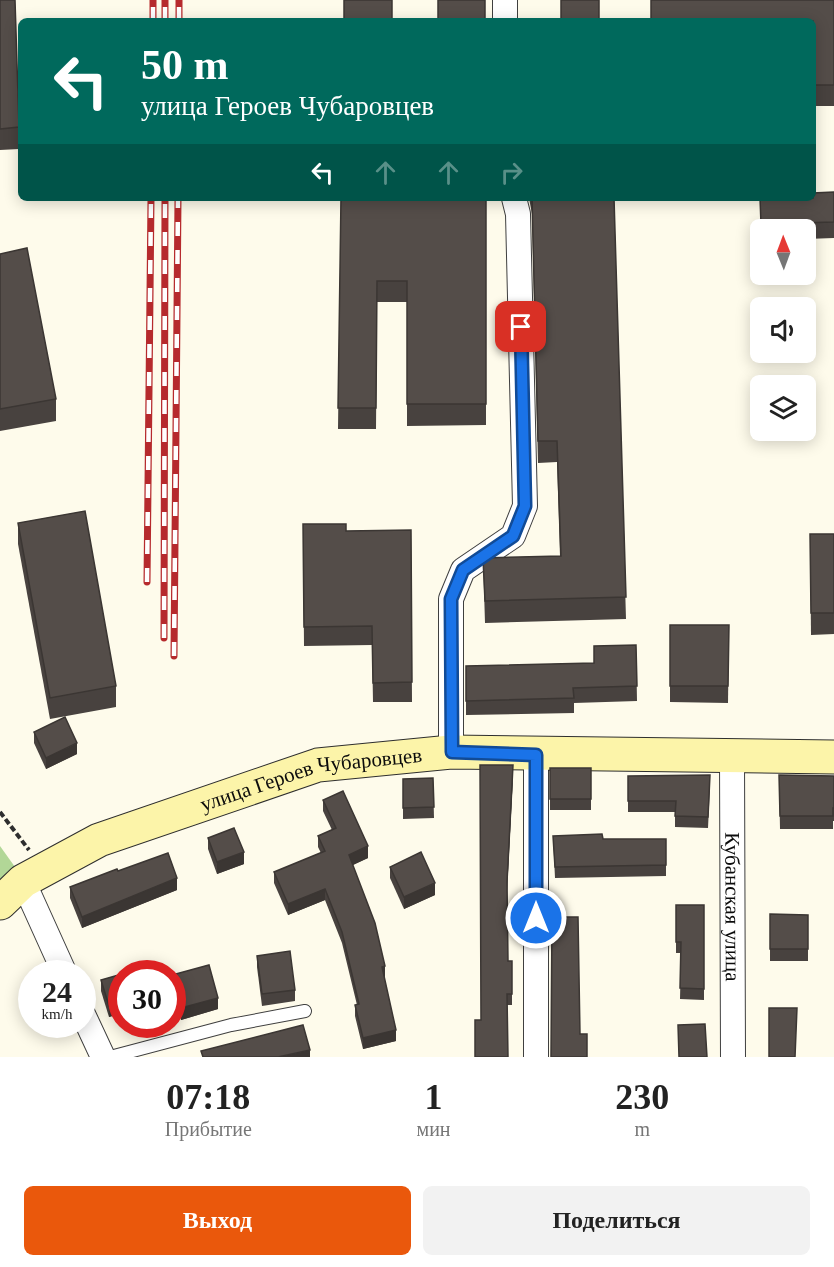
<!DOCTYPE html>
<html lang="ru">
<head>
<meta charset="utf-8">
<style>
	:root { --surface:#fff; --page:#f2f2f2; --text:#222; --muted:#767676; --accent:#ea580c }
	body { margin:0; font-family:"Times New Roman",serif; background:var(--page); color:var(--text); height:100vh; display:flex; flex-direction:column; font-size:22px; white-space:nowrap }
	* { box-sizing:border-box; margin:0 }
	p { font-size:20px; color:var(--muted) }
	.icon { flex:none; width:33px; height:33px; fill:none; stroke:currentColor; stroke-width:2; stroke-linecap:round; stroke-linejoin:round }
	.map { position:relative; height:1057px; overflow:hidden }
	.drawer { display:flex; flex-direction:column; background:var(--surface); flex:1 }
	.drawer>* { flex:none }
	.banner { position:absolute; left:18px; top:18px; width:798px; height:183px; border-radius:9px; box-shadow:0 3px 15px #0003; background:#00695c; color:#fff; overflow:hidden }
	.needle { width:39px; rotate:359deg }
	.controls { position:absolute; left:750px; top:219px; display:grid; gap:12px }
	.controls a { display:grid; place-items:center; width:66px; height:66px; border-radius:9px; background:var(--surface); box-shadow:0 3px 15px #0003; font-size:30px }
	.speed { position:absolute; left:18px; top:960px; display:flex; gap:12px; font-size:30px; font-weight:700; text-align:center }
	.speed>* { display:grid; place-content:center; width:78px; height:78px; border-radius:50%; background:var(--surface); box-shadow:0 3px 15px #0003; line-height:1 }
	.speed small { font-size:15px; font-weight:400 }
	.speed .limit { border:9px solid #d22; background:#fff; color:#111 }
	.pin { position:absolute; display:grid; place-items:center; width:51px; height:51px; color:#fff; margin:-26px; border-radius:12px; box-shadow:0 3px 9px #0006 }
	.me { position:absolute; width:66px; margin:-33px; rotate:0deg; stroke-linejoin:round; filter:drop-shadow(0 0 4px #0008) }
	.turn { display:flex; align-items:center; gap:21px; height:126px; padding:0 24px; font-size:27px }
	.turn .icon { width:78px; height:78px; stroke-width:2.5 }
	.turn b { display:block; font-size:42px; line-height:51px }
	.lanes { display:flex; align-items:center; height:57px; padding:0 24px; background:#0003; justify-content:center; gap:30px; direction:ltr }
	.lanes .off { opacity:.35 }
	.eta { display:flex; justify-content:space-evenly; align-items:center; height:102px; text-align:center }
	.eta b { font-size:36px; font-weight:700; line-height:42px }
	.primary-button { display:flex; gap:12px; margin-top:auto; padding:12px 24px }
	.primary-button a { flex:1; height:69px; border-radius:9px; background:var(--accent); color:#fff; font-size:24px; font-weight:700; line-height:69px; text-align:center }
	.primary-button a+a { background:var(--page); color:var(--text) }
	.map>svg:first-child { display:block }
	.forest { fill:#b2d797 }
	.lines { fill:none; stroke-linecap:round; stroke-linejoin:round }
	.lane-casing { stroke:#3f3f3f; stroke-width:14 }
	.street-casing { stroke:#3f3f3f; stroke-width:26 }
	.secondary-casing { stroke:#2e2e2e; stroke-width:35 }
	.path { stroke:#2e2e2e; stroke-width:4; stroke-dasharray:6 3; stroke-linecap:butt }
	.lane { stroke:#fff; stroke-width:12 }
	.street { stroke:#fff; stroke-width:24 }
	.secondary { stroke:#fcf4a9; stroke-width:33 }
	.rail-casing { stroke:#b62a2d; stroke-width:7 }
	.rail { stroke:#fff; stroke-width:4.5; stroke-dasharray:14; stroke-linecap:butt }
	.wall { fill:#48423f }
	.shaded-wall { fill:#3b3633 }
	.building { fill:#544d49; stroke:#3b3633; stroke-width:1.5 }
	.route-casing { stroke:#114b97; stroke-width:15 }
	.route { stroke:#1a73e8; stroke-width:10 }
	.labels { text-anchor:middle; stroke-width:6; stroke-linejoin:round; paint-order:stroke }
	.street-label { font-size:21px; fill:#0c0c0c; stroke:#fff }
</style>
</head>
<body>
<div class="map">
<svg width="834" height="1057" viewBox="0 0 834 1057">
	<rect width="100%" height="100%" fill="#fefbeb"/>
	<polygon class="forest" points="0,846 15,867 0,883"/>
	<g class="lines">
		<defs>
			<polyline id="lane" points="110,1057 231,1025 305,1011"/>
			<g id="street">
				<polyline points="505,21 505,0"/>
				<polyline points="451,752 451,599 463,570 513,536 525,506 518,214 514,198"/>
				<path id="s1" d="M 732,757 L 733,1057"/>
				<polyline points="23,881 65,974"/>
				<polyline points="82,1012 103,1057"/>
				<polyline points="536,1057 536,755"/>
			</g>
			<g id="secondary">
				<path id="s2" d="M 0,903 L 23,881 L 99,840 L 318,765 L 451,752 L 834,757"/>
			</g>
		</defs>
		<use href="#lane" class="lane-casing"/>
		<use href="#street" class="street-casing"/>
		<use href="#secondary" class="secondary-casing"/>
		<polyline class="path" points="0,812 29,850"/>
		<use href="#lane" class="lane"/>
		<use href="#street" class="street"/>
		<use href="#secondary" class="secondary"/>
		<defs>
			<g id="rail">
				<polyline points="153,21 153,0"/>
				<polyline points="165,21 165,0"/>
				<polyline points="179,21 179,0"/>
				<polyline points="147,582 151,198"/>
				<polyline points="164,638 165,198"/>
				<polyline points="174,656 178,198"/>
			</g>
		</defs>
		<use href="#rail" class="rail-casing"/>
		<use href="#rail" class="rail"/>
	</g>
	<g class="wall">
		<polygon points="0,0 19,127 19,149 0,150"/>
		<polygon points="834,0 834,106 813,106 813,21"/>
		<polygon points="834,192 834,238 806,239 806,230 760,230 760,239 760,198"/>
		<polygon points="341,198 486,198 486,425 407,426 407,302 377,302 376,429 338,429"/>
		<polygon points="529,198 614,198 626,619 485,623 483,558 560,556 557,462 538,463 532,214"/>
		<polygon points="0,254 56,399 56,421 0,431"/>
		<polygon points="18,523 116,686 116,707 50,719 18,544"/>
		<polygon points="303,524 346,531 411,530 412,702 373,702 372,645 304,646"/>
		<polygon points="810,534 834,534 834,634 811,635"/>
		<polygon points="670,625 729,625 728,703 670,702"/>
		<polygon points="636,645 637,701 574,703 574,713 466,715 466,666 594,663"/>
		<polygon points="34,732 77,754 46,769 34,743"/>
		<rect x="550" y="768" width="41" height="42"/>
		<polygon points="779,775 834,776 834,821 833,821 833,829 780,829"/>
		<polygon points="513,776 507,891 508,961 512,994 512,1005 507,1005 481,1020"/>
		<polygon points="628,776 710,786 708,828 675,827 675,812 628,812"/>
		<polygon points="433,778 434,818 403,819 403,779"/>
		<polygon points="323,800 368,858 352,865 385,978 384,978 396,1041 363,1049 355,1016 355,1005 357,1005 342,943 325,900 288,915 274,883 274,872 321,853 318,847 318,836 332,830 323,811"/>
		<polygon points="553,836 603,839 666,839 666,876 555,878"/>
		<polygon points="208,838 244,864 217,874 208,849"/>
		<polygon points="390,867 435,895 404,909 390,878"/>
		<polygon points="118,871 177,890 82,928 70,898 70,887"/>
		<polygon points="676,905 704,905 704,1000 680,999 681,953 676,953"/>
		<polygon points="770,914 808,915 808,961 770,961"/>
		<polygon points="257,956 295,990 295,1001 262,1006 257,967"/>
		<polygon points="122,974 122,1013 109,1017 101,991 101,980"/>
		<polygon points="172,975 218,1009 181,1020 172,990"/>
	</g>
	<g class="shaded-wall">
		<polygon points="77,743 77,754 46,769 46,758"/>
		<polygon points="513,765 513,776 507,893 507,882"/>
		<polygon points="368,846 368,858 349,867 349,855"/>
		<polygon points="244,852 244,864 217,874 217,862"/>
		<polygon points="177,878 177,890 82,928 82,917"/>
		<polygon points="435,883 435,895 404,909 404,897"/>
		<polygon points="325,889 325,900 288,915 288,904"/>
		<polygon points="385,966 385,978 382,978 382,967"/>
		<polygon points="218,998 218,1009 181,1020 181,1008"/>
		<polygon points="122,1002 122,1013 109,1017 109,1006"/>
		<polygon points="396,1030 396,1041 363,1049 363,1038"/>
		<polygon points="310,1050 310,1057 278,1057"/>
	</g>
	<g class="building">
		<polygon points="0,0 15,0 19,127 0,129"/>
		<rect x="344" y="0" width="48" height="21"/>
		<rect x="438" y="0" width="47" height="21"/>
		<rect x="561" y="0" width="38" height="21"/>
		<polygon points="651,0 834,0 834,85 813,85 813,21 651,21"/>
		<polygon points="834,192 834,222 761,224 760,198 813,198 813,193"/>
		<polygon points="341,198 486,198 486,404 407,404 407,281 377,281 376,408 338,408"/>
		<polygon points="532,198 614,198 626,597 485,601 483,558 561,556 557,441 538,441"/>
		<polygon points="27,248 56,399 0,409 0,254"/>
		<polygon points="85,511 116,686 50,698 18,523"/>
		<polygon points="303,524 346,524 346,531 411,530 412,682 373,683 372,626 304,627"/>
		<polygon points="810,534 834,534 834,613 811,613"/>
		<polygon points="670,625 729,625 728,686 670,686"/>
		<polygon points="636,645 637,686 573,688 574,698 466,701 466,666 594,663 594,646"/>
		<polygon points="65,717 77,743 46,758 34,732"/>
		<polygon points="480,765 513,765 507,882 508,961 512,961 512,994 507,994 508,1057 475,1057 475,1020 481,1020"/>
		<rect x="550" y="768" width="41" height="31"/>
		<polygon points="710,775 708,817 675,816 676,801 628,801 628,776"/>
		<polygon points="779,775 834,776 834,808 833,808 833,816 780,816"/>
		<polygon points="433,778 434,807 403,808 403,779"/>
		<polygon points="343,791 368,846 349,855 375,923 385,966 382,967 396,1030 363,1038 355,1005 359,1004 342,932 325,889 288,904 274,872 325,851 318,836 336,828 323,800"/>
		<polygon points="234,828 244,852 217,862 208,838"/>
		<polygon points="602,834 603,839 666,839 666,865 555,867 553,836"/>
		<polygon points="421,852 435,883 404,897 390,867"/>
		<polygon points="168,853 177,878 82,917 70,887 117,869 118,871"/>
		<polygon points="676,905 704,905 704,989 680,988 681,942 676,942"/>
		<polygon points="770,914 808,915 808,949 770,949"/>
		<polygon points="552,917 578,917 580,1034 587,1034 587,1057 551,1057"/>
		<polygon points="290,951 295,990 262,994 257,956"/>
		<polygon points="209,965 218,998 181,1008 172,975"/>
		<polygon points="122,974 122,1002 109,1006 101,980"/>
		<polygon points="769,1008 797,1008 795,1057 769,1057"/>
		<polygon points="705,1024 707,1057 679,1057 678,1025"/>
		<polygon points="303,1025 310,1050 278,1057 203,1057 201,1051"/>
	</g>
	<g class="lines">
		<defs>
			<polyline id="route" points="521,327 525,506 513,536 463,570 451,599 452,752 536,755 536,918"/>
		</defs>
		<use href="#route" class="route-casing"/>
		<use href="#route" class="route"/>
	</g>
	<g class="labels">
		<g class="street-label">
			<text dy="7" stroke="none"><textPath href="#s2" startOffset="340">улица Героев Чубаровцев</textPath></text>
			<text dy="7" stroke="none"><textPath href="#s1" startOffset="150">Кубанская улица</textPath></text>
		</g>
	</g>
</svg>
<div class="controls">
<a><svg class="needle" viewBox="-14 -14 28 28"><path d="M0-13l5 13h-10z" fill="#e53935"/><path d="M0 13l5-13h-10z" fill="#767676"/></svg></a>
<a><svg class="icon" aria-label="sound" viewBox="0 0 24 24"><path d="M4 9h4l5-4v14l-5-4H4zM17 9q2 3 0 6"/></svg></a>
<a><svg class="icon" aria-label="layers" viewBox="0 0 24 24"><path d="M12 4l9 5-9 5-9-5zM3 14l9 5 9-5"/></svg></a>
</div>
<div class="speed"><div>24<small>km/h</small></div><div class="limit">30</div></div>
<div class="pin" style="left:521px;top:327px;background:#d93025"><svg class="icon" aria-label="arrive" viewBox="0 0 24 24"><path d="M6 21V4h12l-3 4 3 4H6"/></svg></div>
<svg class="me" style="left:536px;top:918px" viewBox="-20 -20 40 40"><circle r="17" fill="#1a73e8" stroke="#fff" stroke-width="3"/><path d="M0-11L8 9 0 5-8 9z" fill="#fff"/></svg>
<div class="banner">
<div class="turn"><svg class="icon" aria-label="left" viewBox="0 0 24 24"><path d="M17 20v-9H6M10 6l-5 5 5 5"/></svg><div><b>50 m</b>улица Героев Чубаровцев</div></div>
<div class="lanes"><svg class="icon" aria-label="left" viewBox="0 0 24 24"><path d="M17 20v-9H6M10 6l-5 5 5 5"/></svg><svg class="icon off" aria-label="ahead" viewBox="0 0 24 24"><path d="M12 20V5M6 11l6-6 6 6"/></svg><svg class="icon off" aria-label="ahead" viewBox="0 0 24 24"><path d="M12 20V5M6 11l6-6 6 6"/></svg><svg class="icon off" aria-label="right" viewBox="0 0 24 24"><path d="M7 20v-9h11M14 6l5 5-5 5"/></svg></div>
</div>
</div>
<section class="drawer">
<div class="eta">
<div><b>07:18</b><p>Прибытие</p></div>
<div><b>1</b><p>мин</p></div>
<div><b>230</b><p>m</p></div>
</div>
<div class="primary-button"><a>Выход</a><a>Поделиться</a></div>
</section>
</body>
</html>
